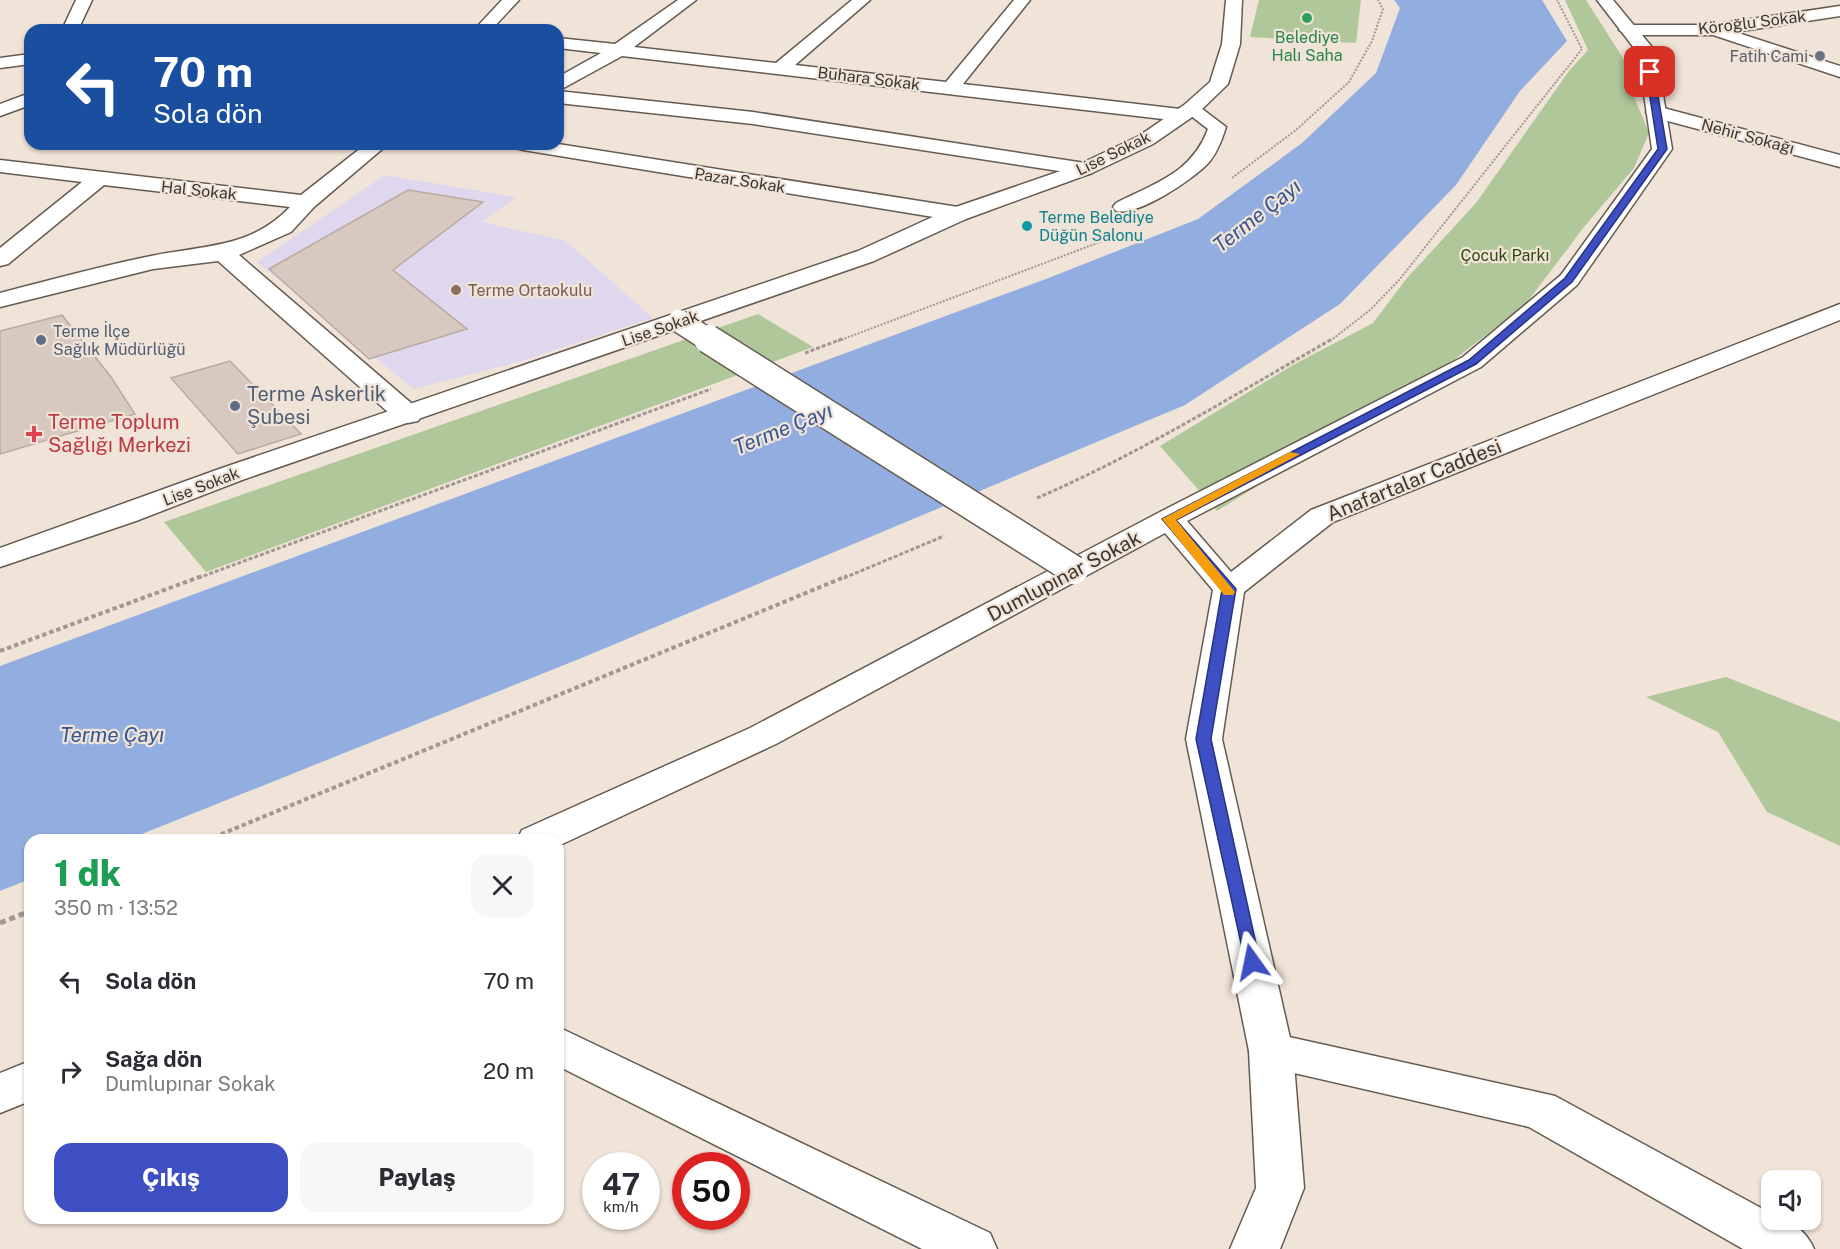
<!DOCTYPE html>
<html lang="tr">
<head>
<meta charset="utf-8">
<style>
	:root { --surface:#fff; --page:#f7f7f7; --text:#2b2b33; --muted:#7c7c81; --accent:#3e4fc3 }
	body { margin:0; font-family:"Public Sans",sans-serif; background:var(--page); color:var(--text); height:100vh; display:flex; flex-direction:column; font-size:22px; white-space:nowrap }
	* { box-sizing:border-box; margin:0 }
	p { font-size:20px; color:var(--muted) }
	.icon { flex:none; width:33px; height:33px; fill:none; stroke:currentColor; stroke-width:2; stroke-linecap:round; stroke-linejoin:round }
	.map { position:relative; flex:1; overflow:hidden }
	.sheet { position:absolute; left:24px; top:834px; width:540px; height:390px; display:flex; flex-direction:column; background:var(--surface); border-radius:18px; box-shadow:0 2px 4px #0004 }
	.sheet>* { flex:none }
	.hud { position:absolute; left:24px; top:24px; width:540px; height:126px; border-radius:18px; box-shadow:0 2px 4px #0004; background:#1a4fa0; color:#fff; overflow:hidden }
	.controls { position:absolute; left:1761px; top:1170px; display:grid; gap:12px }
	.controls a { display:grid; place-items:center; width:60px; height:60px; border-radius:12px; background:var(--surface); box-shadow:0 2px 4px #0004; font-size:30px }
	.speed { position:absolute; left:582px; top:1152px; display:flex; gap:12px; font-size:30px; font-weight:700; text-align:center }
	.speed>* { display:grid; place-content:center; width:78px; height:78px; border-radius:50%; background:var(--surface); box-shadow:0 2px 4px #0004; line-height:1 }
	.speed small { font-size:15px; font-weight:400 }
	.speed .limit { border:9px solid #d22; background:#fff; color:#111 }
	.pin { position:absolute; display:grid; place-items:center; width:51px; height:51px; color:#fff; margin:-26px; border-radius:12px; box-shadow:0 3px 9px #0006 }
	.me { position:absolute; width:66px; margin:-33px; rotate:348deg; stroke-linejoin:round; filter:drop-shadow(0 0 4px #0008) }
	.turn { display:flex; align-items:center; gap:21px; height:126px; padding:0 30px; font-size:27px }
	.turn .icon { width:78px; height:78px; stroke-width:2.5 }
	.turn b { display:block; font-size:42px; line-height:51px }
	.round { display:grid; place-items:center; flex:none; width:63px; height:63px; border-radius:18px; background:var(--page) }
	.summary { display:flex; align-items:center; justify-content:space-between; height:102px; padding:0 30px }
	h1 { font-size:36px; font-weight:800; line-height:45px; color:#1e9e55 }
	.primary-button { display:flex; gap:12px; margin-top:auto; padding:12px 30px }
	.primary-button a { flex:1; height:69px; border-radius:18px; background:var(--accent); color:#fff; font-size:24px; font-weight:800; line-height:69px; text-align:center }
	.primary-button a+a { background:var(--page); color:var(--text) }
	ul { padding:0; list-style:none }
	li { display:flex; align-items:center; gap:18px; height:90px; padding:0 30px }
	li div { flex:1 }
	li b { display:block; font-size:22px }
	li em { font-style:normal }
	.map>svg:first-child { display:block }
	.education { fill:#dfd7ed }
	.green { fill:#b0c899 }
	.water { fill:#92aee0 }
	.building { fill:#d7c9bf; stroke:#b8aaa1; stroke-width:1.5 }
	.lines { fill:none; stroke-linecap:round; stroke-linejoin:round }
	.lane-casing { stroke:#665b51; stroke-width:3 }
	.street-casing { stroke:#665b51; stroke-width:3 }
	.secondary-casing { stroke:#665b51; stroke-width:3 }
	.path-far3 { stroke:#a29890; stroke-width:2; stroke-dasharray:2 1.5; stroke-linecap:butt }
	.path-far2 { stroke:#a29890; stroke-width:3; stroke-dasharray:4 2; stroke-linecap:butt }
	.path-far1 { stroke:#a29890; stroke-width:4; stroke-dasharray:4.5 3; stroke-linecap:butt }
	.path { stroke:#a29890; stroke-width:5; stroke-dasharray:6 4; stroke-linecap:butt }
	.lane { fill:#fff; fill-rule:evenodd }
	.street { fill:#fff; fill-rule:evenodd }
	.secondary { fill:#fff; fill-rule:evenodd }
	.secondary-bridge-far1-casing { stroke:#665b51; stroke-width:25; stroke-linecap:butt }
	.secondary-bridge-casing { stroke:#665b51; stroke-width:31; stroke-linecap:butt }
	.secondary-bridge-far1 { stroke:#fff; stroke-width:22 }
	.secondary-bridge { stroke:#fff; stroke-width:28 }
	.route { fill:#3e4fc3; stroke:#28337f; stroke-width:1.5 }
	.slow { fill:#f59e0b }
	.leisure-dot { fill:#2e9e5b; stroke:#f0e3d8; stroke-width:2 }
	.worship-dot { fill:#6b7280; stroke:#f0e3d8; stroke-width:2 }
	.culture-dot { fill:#0f9aa8; stroke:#f0e3d8; stroke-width:2 }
	.education-dot { fill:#8d6e63; stroke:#f0e3d8; stroke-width:2 }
	.service-dot { fill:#5c6f8a; stroke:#f0e3d8; stroke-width:2 }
	.health-dot { fill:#e0444e; stroke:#f0e3d8; stroke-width:2 }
	.labels { text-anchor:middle; stroke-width:4.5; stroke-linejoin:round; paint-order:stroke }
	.far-street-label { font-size:16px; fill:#3c3632; stroke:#f0e3d8 }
	.far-leisure-label { font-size:16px; fill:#27864d; stroke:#f0e3d8 }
	.far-worship-label { font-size:16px; fill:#5b616d; stroke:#f0e3d8; text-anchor:end }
	.far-culture-label { font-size:16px; fill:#0d838f; stroke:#f0e3d8; text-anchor:start }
	.far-park-label { font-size:16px; fill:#324a10; stroke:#f0e3d8 }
	.far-education-label { font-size:16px; fill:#785e54; stroke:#f0e3d8; text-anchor:start }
	.far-service-label { font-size:16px; fill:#4e5e75; stroke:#f0e3d8; text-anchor:start }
	.service-label { font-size:20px; fill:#4e5e75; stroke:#f0e3d8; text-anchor:start }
	.health-label { font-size:20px; fill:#be3a42; stroke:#f0e3d8; text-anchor:start }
	.street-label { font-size:20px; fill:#3c3632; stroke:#f0e3d8 }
	.water-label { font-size:21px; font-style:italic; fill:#355694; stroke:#f0e3d8 }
</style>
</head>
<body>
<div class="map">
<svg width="1840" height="1249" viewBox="0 0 1840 1249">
	<rect width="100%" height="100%" fill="#f0e3d8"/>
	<polygon class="education" points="385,175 516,197 482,222 566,241 653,318 521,361 414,389 257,262"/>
	<g class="green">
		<polygon points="1259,0 1361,0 1356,43 1250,37"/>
		<polygon points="1565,0 1586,0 1628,66 1633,94 1649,133 1634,168 1584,227 1525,305 1429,379 1217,511 1160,446 1293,365 1373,323 1407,278 1476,203 1569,71 1588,50"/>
		<polygon points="758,314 813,347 206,572 164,522"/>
		<polygon points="1726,677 1840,722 1840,846 1767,812 1718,732 1646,697"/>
	</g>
	<polygon class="water" points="1394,0 1542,0 1567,41 1520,91 1456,185 1340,304 1185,405 584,657 127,840 30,840 30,879 0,891 0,666 1046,279 1198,219 1302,143 1376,73 1400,8"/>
	<g class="building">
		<polygon points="408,190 483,202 393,270 467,329 369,359 269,269"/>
		<polygon points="62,315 111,377 135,414 0,454 0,331"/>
		<polygon points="230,361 301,434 238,454 171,378"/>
	</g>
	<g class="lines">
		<defs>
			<path id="lane" d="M 1191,104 L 1197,105 L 1226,127 C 1222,139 1218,151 1210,161 C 1196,178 1137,217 1116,211 L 1113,207 L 1116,203 C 1155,183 1192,173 1208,129 L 1182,109 Z"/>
			<g id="street">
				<polygon points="76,0 92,0 78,30 62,30"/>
				<polygon points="502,0 519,0 491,30 474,30"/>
				<polygon points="678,0 696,0 634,47 776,63 852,0 870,0 795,65 946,82 1014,0 1030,0 963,84 1180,109 1190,115 1180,121 622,56 558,91 558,77 601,53 558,48 558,38 615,44"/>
				<polygon points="1840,6 1840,16 1735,32 1840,66 1840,77 1713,35 1627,35 1619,30 1627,25 1711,25"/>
				<polygon points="30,54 30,64 0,68 0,58"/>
				<polygon points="558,91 753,112 1085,163 1092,165 1095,169 1092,173 1085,175 753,124 558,103"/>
				<polygon points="30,93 30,105 0,116 0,104"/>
				<polygon points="1656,106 1840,155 1840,167 1649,116 1646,112"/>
				<path d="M 366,144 L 388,144 L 314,207 L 291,232 L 239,255 L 418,409 L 422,415 L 418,421 L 408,423 L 398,421 L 218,261 L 153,269 L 0,307 L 0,293 C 50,280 101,266 151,256 C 203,245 250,249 290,207 L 104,185 L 8,264 L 0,266 L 0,248 L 82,182 L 0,172 L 0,160 L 301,195 Z"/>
				<polygon points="513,144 558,144 958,207 966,209 969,214 966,219 958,221 523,150 516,148"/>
				<polygon points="558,1027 990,1233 997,1249 922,1249 558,1066"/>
				<path d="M 1271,1033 L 1555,1096 L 1772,1214 L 1772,1220 C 1792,1220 1806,1231 1814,1249 L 1743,1249 L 1529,1127 L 1255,1064 L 1249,1051 L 1255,1038 Z"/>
			</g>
			<g id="secondary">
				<polygon points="1226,0 1242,0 1240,44 1228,84 1198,113 1153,144 1092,173 966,219 874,261 242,480 136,521 0,567 0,548 222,468 858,251 950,209 1078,165 1139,136 1184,105 1210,82 1222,44"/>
				<polygon points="1597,0 1613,0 1656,52 1672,149 1577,285 1481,367 1187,521 1231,572 1311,510 1840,304 1840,320 1333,522 1244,592 1222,739 1293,1051 1304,1188 1280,1249 1230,1249 1256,1188 1249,1051 1186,739 1213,590 1165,533 776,744 558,846 558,840 517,840 522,830 750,728 1158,513 1463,357 1561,275 1652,149 1638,53"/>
				<polygon points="30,1061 30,1101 0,1113 0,1073"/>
			</g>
		</defs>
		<use href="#lane" class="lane-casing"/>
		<use href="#street" class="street-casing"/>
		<use href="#secondary" class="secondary-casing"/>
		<g class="path-far3">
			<polyline points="1232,178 1296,130 1349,82 1372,41 1383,9 1378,0"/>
			<polyline points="838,341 1116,236"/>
			<polyline points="1330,341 1370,310 1400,279 1582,49 1557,0"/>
		</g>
		<g class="path-far2">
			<polyline points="805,353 842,339"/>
			<path d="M 1037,498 C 1139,454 1236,394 1332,339"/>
			<polyline points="198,578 711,389"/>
			<polyline points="844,578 944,536"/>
		</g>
		<g class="path-far1">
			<polyline points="0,651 202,576"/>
			<polyline points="207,840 847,576"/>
		</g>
		<polyline class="path" points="0,923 30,911"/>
		<use href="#lane" class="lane"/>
		<use href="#street" class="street"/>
		<use href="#secondary" class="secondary"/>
		<defs>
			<polyline id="secondary-bridge-far1" points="679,321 710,341"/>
			<polyline id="secondary-bridge" points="708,339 1074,570"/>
		</defs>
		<use href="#secondary-bridge-far1" class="secondary-bridge-far1-casing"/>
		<use href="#secondary-bridge" class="secondary-bridge-casing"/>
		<use href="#secondary-bridge-far1" class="secondary-bridge-far1"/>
		<use href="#secondary-bridge" class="secondary-bridge"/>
	</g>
	<polygon class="route" points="1650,70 1654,72 1667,149 1572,282 1476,364 1176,520 1236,589 1211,739 1260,962 1258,966 1246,966 1196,739 1222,590 1162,519 1469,360 1565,278 1658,149 1646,72"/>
	<polygon class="slow" points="1290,452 1300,454 1176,520 1235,592 1233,595 1224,595 1162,519"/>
	<circle class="leisure-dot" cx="1307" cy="18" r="6"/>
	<circle class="worship-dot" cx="1820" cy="56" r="6"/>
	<circle class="culture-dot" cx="1027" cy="226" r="6"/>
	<circle class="education-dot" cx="456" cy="290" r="6"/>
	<g class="service-dot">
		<circle cx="41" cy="340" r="6"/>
		<circle cx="235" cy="406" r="6"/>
	</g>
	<path class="health-dot" d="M31 425h6v6h6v6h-6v6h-6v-6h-6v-6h6z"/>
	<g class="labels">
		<g class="far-street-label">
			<text transform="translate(1752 22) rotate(-7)" y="6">Köroğlu Sokak</text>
			<text transform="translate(869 78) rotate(7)" y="6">Buhara Sokak</text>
			<text transform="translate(1748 136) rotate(15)" y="6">Nehir Sokağı</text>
			<text transform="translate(1113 153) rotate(-26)" y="6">Lise Sokak</text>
			<text transform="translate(740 180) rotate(9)" y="6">Pazar Sokak</text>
			<text transform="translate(199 190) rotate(6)" y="6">Hal Sokak</text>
			<text transform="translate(660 328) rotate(-19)" y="6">Lise Sokak</text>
			<text transform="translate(201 486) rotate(-21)" y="6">Lise Sokak</text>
		</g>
		<g class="far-leisure-label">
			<text x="1307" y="43">Belediye<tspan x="1307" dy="18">Halı Saha</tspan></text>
		</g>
		<g class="far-worship-label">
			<text x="1808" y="62">Fatih Cami</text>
		</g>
		<g class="far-culture-label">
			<text x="1039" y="223">Terme Belediye<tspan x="1039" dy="18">Düğün Salonu</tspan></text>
		</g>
		<g class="far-park-label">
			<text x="1505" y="261">Çocuk Parkı</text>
		</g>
		<g class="far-education-label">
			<text x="468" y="296">Terme Ortaokulu</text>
		</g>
		<g class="far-service-label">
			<text x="53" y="337">Terme İlçe<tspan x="53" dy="18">Sağlık Müdürlüğü</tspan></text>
		</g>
		<g class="service-label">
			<text x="247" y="401">Terme Askerlik<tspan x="247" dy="23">Şubesi</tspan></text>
		</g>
		<g class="health-label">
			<text x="48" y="429">Terme Toplum<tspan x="48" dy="23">Sağlığı Merkezi</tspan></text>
		</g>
		<g class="street-label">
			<text transform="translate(1414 480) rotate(-22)" y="7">Anafartalar Caddesi</text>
			<text transform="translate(1064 576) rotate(-28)" y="7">Dumlupınar Sokak</text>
		</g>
		<g class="water-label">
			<text transform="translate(1257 216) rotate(-38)" y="7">Terme Çayı</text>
			<text transform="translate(783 429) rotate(-22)" y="7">Terme Çayı</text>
			<text x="112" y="742">Terme Çayı</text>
		</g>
	</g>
</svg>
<div class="controls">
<a><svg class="icon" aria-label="sound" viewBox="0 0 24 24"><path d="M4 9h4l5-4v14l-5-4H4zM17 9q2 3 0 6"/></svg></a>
</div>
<div class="speed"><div>47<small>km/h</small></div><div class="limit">50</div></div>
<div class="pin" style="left:1650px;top:72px;background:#d93025"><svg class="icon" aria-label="arrive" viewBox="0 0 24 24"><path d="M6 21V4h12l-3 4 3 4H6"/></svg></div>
<svg class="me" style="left:1252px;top:962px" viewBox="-20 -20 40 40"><path d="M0-17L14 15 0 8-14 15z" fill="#3e4fc3" stroke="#fff" stroke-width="4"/></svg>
<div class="hud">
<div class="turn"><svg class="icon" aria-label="left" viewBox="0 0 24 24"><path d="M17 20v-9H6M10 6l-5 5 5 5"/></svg><div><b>70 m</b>Sola dön</div></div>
</div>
<section class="sheet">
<div class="summary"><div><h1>1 dk</h1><p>350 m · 13:52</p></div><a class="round"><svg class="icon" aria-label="close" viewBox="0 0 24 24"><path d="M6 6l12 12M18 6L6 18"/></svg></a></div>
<ul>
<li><svg class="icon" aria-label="left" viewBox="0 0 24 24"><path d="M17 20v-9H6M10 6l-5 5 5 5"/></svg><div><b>Sola dön</b></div><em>70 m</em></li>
<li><svg class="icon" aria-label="right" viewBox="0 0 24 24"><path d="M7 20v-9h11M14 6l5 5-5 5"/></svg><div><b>Sağa dön</b><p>Dumlupınar Sokak</p></div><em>20 m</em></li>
</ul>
<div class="primary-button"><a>Çıkış</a><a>Paylaş</a></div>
</section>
</div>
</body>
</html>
